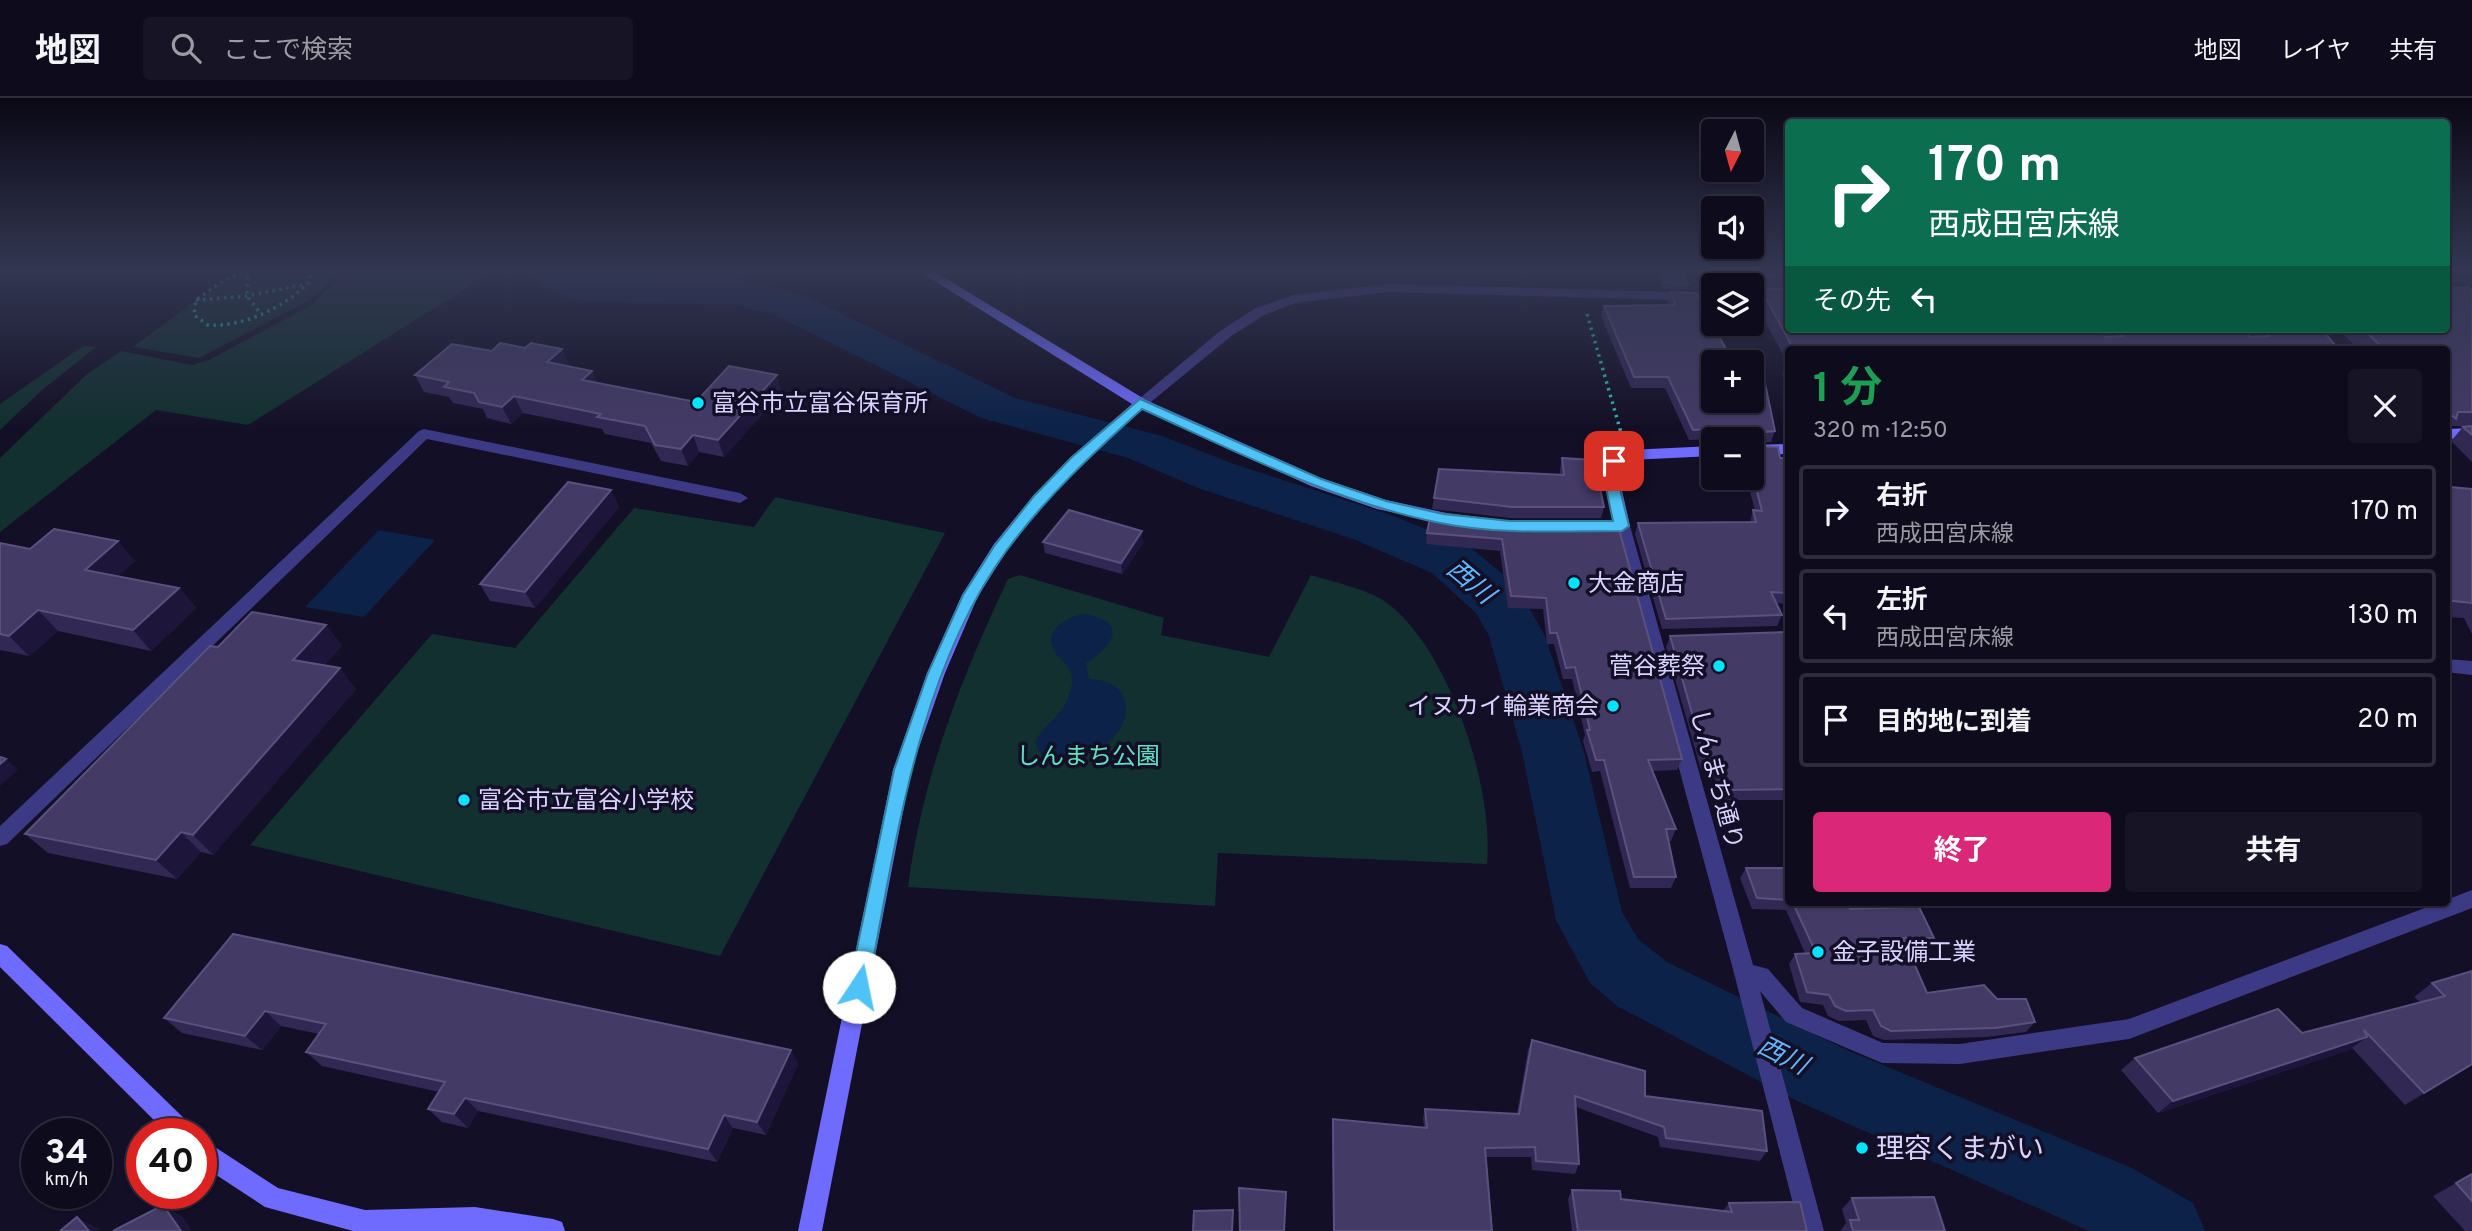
<!DOCTYPE html>
<html lang="ja">
<head>
<meta charset="utf-8">
<style>
	:root { --surface:#0e0b1c; --page:#171425; --text:#f1f3f6; --muted:#9b9ba3; --line:#2e2b3b; --accent:#db2777 }
	body { margin:0; font-family:Overpass,"Noto Sans JP",sans-serif; background:var(--page); color:var(--text); height:100vh; display:flex; flex-direction:column; font-size:26px; white-space:nowrap }
	* { box-sizing:border-box; margin:0 }
	p { font-size:23px; color:var(--muted) }
	.icon { flex:none; width:38px; height:38px; fill:none; stroke:currentColor; stroke-width:2; stroke-linecap:round; stroke-linejoin:round }
	.map { position:relative; flex:1; overflow:hidden }
	.drawer { position:absolute; left:1785px; top:248px; width:665px; height:560px; display:flex; flex-direction:column; background:var(--surface); border-radius:7px; box-shadow:0 2px 5px #0004,0 0 0 2px var(--line) }
	.drawer>* { flex:none }
	.guide { position:absolute; left:1785px; top:21px; width:665px; height:214px; border-radius:7px; box-shadow:0 2px 5px #0004,0 0 0 2px var(--line); background:#0b6e4f; color:#fff; overflow:hidden }
	.needle { width:46px; rotate:186deg }
	.buttons { position:absolute; left:1701px; top:21px; display:grid; gap:14px }
	.buttons a { display:grid; place-items:center; width:63px; height:63px; border-radius:7px; background:var(--surface); box-shadow:0 2px 5px #0004,0 0 0 2px var(--line); font-size:35px }
	.speed { position:absolute; left:21px; top:1020px; display:flex; gap:14px; font-size:35px; font-weight:700; text-align:center }
	.speed>* { display:grid; place-content:center; width:91px; height:91px; border-radius:50%; background:var(--surface); box-shadow:0 2px 5px #0004,0 0 0 2px var(--line); line-height:1 }
	.speed small { font-size:18px; font-weight:400 }
	.speed .limit { border:10px solid #d22; background:#fff; color:#111 }
	.pin { position:absolute; display:grid; place-items:center; width:60px; height:60px; color:#fff; margin:-30px; border-radius:14px; box-shadow:0 4px 10px #0006 }
	.me { position:absolute; width:77px; margin:-38px; rotate:11deg; stroke-linejoin:round; filter:drop-shadow(0 0 5px #0008) }
	.turn { display:flex; align-items:center; gap:24px; height:147px; padding:0 28px; font-size:32px }
	.turn .icon { width:91px; height:91px; stroke-width:2.5 }
	.turn b { display:block; font-size:49px; line-height:60px }
	.then { display:flex; align-items:center; height:66px; padding:0 28px; background:#0003; gap:14px; font-size:26px }
	.round { display:grid; place-items:center; flex:none; width:74px; height:74px; border-radius:7px; background:var(--page) }
	.headline { display:flex; align-items:center; justify-content:space-between; height:119px; padding:0 28px }
	h1 { font-size:42px; font-weight:700; line-height:52px; color:#1e9e55 }
	.primary-button { display:flex; gap:14px; margin-top:auto; padding:14px 28px }
	.primary-button a { flex:1; height:80px; border-radius:7px; background:var(--accent); color:#fff; font-size:28px; font-weight:700; line-height:80px; text-align:center }
	.primary-button a+a { background:var(--page); color:var(--text) }
	ul { padding:0; list-style:none }
	li { display:flex; align-items:center; gap:21px; height:94px; margin:0 14px 10px; padding:0 14px; border:4px solid var(--line); border-radius:7px }
	li div { flex:1 }
	li b { display:block; font-size:26px }
	li em { font-style:normal }
	header { display:flex; align-items:center; gap:42px; box-sizing:border-box; height:98px; padding:0 35px; background:var(--surface); border-bottom:2px solid var(--line) }
	header strong { font-size:33px }
	nav { display:flex; gap:38px; margin-inline-start:auto; font-size:24px }
	.search { width:490px; height:63px; background:var(--page); display:flex; align-items:center; gap:18px; box-sizing:border-box; padding:0 24px; border-radius:7px; color:var(--muted); font-size:26px }
	.map>svg:first-child { display:block }
	.green { fill:#12302f }
	.water { fill:#0c2248 }
	.lines { fill:none; stroke-linecap:round; stroke-linejoin:round }
	.river { fill:#0c2248; fill-rule:evenodd }
	.path { stroke:#2fb8b0; stroke-width:3.5; stroke-dasharray:2.5 4.5; stroke-linecap:butt }
	.street { fill:#3d3a85; fill-rule:evenodd }
	.secondary { fill:#6f6bff; fill-rule:evenodd }
	.wall { fill:#312854 }
	.shaded-wall { fill:#1d163a }
	.building { fill:#433a66; stroke:#5a527e; stroke-width:2 }
	.route { fill:#4fc3f7; stroke:#337fa1; stroke-width:2 }
	.poi-dot { fill:#00e5ff; stroke:#130f26; stroke-width:2.5 }
	.labels { text-anchor:middle; stroke-width:7; stroke-linejoin:round; paint-order:stroke }
	.poi-label { font-size:24px; fill:#d9d4ff; stroke:#130f26; text-anchor:start }
	.park-label { font-size:24px; fill:#5fe0c0; stroke:#130f26 }
	.street-label { font-size:24px; fill:#d9d4ff; stroke:#130f26 }
	.water-label { font-size:26px; font-style:italic; fill:#62b6ff; stroke:#130f26 }
	.near-poi-label { font-size:28px; fill:#d9d4ff; stroke:#130f26; text-anchor:start }
</style>
</head>
<body>
<header>
<strong>地図</strong>
<div class="search"><svg class="icon" aria-label="search" viewBox="0 0 24 24"><circle cx="10" cy="10" r="6"/><path d="M15 15l6 6"/></svg>ここで検索</div>
<nav><a>地図</a><a>レイヤ</a><a>共有</a></nav>
</header>
<div class="map">
<svg width="2472" height="1133" viewBox="0 0 2472 1133">
	<rect width="100%" height="100%" fill="#130f26"/>
	<g class="green">
		<polygon points="237,172 341,173 310,202 199,260 133,249"/>
		<polygon points="347,172 485,172 490,175 248,327 156,312 0,434 0,360 86,277 121,253 192,267 209,262 313,206"/>
		<polygon points="83,248 96,249 42,292 0,332 0,306"/>
		<polygon points="775,399 945,435 720,858 250,747 432,536 515,550 634,410 754,429"/>
		<path d="M 1020,477 L 1164,520 L 1161,537 L 1269,559 L 1311,477 C 1335,485 1371,491 1391,508 C 1451,557 1494,691 1487,766 L 1218,755 L 1215,808 L 908,789 C 922,680 961,580 1008,481 Z"/>
	</g>
	<g class="water">
		<polygon points="379,432 435,442 364,519 305,509"/>
		<path d="M 1083,516 C 1128,522 1116,547 1086,565 L 1089,581 C 1137,582 1135,627 1103,649 C 1086,660 1063,662 1043,660 L 1035,645 C 1043,625 1063,619 1069,597 C 1072,590 1073,582 1071,575 C 1068,565 1059,561 1054,553 C 1042,533 1067,519 1083,516 Z"/>
	</g>
	<g class="lines">
		<polygon class="river" points="525,172 736,181 807,199 1015,300 1162,338 1234,366 1391,417 1470,449 1517,488 1545,538 1584,654 1622,814 1638,841 1667,864 1849,953 2132,1070 2193,1105 2205,1133 2089,1133 1797,1003 1617,908 1590,885 1556,822 1522,654 1489,538 1476,515 1432,475 1353,441 1198,390 1128,360 981,320 775,217 735,207 583,203 546,192"/>
		<g class="path">
			<path d="M 248,172 L 223,183 L 196,202 L 194,217 L 208,227 C 245,229 282,210 309,185 L 310,172"/>
			<polyline points="248,172 247,198 261,216"/>
			<polyline points="196,202 247,198 309,185"/>
			<polyline points="1587,216 1622,338"/>
		</g>
		<g class="street">
			<polygon points="1388,186 1713,195 1713,203 1388,194 1295,205 1264,217 1230,239 1146,308 1141,309 1134,305 1220,233 1254,211 1293,197"/>
			<polygon points="1788,194 1788,202 1752,203 1752,195"/>
			<polygon points="424,331 740,395 748,400 740,405 427,341 7,746 0,748 0,728 419,333"/>
			<polygon points="1622,423 1630,428 1753,867 1768,871 1802,910 1883,945 1960,946 2129,921 2438,805 2446,805 2446,802 2472,792 2472,810 2129,941 1960,966 1882,965 1786,924 1760,893 1824,1133 1800,1133 1734,875 1614,428"/>
			<polygon points="2446,561 2472,563 2472,577 2446,574"/>
		</g>
		<g class="secondary">
			<polygon points="917,172 932,172 1146,302 1321,380 1386,402 1460,418 1462,422 1454,427 1377,411 1311,388 1143,311 1081,365 1044,405 1006,454 978,498 945,575 911,672 822,1133 798,1133 893,672 927,575 962,497 994,446 1034,397 1071,359 1132,306"/>
			<polygon points="2472,330 2472,340 2446,341 2446,331"/>
			<polygon points="1788,346 1788,356 1752,357 1752,347"/>
			<polygon points="1713,348 1713,358 1630,362 1621,366 1618,375 1630,428 1622,433 1588,432 1586,428 1588,424 1613,423 1602,375 1609,360 1628,352"/>
			<polygon points="0,846 7,848 192,1028 196,1036 168,1036 0,869"/>
			<polygon points="201,1040 278,1090 365,1112 475,1109 553,1121 562,1124 565,1133 353,1133 265,1109 201,1067"/>
		</g>
	</g>
	<g class="wall">
		<polygon points="1657,172 1681,172 1688,186 1686,192 1663,191"/>
		<polygon points="1739,172 1788,172 1788,231 2322,231 2339,252 1788,252 1788,287 1782,277 1787,264 1756,206 1760,193 1752,194 1752,187 1747,187"/>
		<polygon points="2472,192 2472,328 2450,328 2446,332 2446,252 2359,252 2338,231 2446,231"/>
		<polygon points="1671,194 1733,264 1775,333 1771,344 1754,345 1754,348 1780,360 1788,360 1788,506 1776,505 1782,517 1777,528 1662,531 1635,436 1638,425 1750,424 1753,412 1755,412 1746,380 1752,380 1752,341 1736,341 1736,340 1689,342 1665,290 1631,290 1601,218 1604,208 1669,207 1668,204"/>
		<polygon points="525,250 562,251 569,267 568,268 597,285 696,304 782,294 724,359 699,354 688,368 661,363 651,345 605,336 602,331 523,315 511,326 487,320 483,311 453,305 449,299 424,294 415,277"/>
		<polygon points="2472,328 2472,364 2451,343 2463,329"/>
		<polygon points="1562,360 1604,409 1601,420 1510,420 1432,411 1434,400 1560,376 1560,371"/>
		<polygon points="2446,385 2450,389 2472,391 2472,536 2464,520 2446,519"/>
		<polygon points="611,392 619,409 535,510 490,503 480,486"/>
		<polygon points="1512,424 1682,661 1677,672 1653,673 1676,731 1671,743 1668,743 1676,779 1671,790 1630,790 1600,673 1592,674 1583,643 1585,637 1572,581 1563,581 1554,546 1547,546 1543,511 1508,510 1500,453 1426,446 1427,435"/>
		<polygon points="1043,444 1143,445 1122,476 1045,455"/>
		<polygon points="0,445 30,451 135,463 118,478 179,490 196,510 151,553 58,533 29,558 0,552"/>
		<polygon points="326,527 342,548 324,567 356,591 213,757 201,754 177,781 48,755 25,736 218,549"/>
		<polygon points="1788,534 1788,702 1723,702 1711,671 1701,672 1666,549 1670,538"/>
		<polygon points="1746,770 1788,770 1788,805 1849,805 1850,811 1934,840 1926,850 1907,850 1927,895 1997,901 2035,924 2026,934 1987,939 1884,942 1873,938 1866,922 1839,923 1828,918 1823,907 1800,904 1789,866 1795,856 1805,855 1786,812 1752,811 1740,780"/>
		<polygon points="1979,805 2059,805 2058,806 1981,810"/>
		<polygon points="233,836 791,952 798,966 766,1037 733,1030 717,1064 478,1013 468,1030 442,1024 428,1011 439,994 322,968 306,954 319,936 281,928 262,952 182,935 164,920"/>
		<polygon points="2472,873 2472,967 2405,1007 2352,950 2349,952 2158,1015 2121,972 2135,960 2302,935 2420,904 2414,899 2432,885"/>
		<polygon points="1532,942 1645,998 1767,1053 1760,1063 1660,1049 1658,1039 1576,1009 1579,1066 1575,1076 1532,1072 1531,1059 1486,1059 1492,1133 1333,1133 1332,1031 1333,1021 1424,1029 1423,1020 1425,1011 1517,1016 1528,952"/>
		<polygon points="2472,1076 2472,1133 2465,1133 2433,1098"/>
		<polygon points="1572,1092 1621,1101 1723,1113 1729,1105 1807,1133 1572,1133 1568,1101"/>
		<polygon points="1852,1100 1945,1133 1840,1133 1846,1125 1842,1111"/>
	</g>
	<g class="shaded-wall">
		<polygon points="562,251 569,267 555,281 547,264"/>
		<polygon points="592,273 599,289 582,282"/>
		<polygon points="777,277 782,294 724,359 718,342"/>
		<polygon points="514,298 523,315 511,326 502,309"/>
		<polygon points="693,337 699,354 688,368 681,351"/>
		<polygon points="611,392 619,409 535,510 525,494"/>
		<polygon points="1142,433 1143,445 1122,476 1121,465"/>
		<polygon points="118,443 135,463 103,492 85,472"/>
		<polygon points="179,490 196,510 151,553 133,532"/>
		<polygon points="38,512 58,533 29,558 9,538"/>
		<polygon points="326,527 342,548 309,583 293,562"/>
		<polygon points="340,570 356,591 213,757 193,737"/>
		<polygon points="6,661 18,672 0,688 0,666"/>
		<polygon points="181,734 201,754 177,781 156,762"/>
		<polygon points="265,913 281,928 262,952 245,938"/>
		<polygon points="2367,939 2349,952 2158,1015 2173,1003"/>
		<polygon points="791,952 798,966 766,1037 757,1024"/>
		<polygon points="2472,966 2472,967 2405,1007 2424,995"/>
		<polygon points="465,1000 478,1013 468,1030 454,1016"/>
		<polygon points="724,1017 733,1030 717,1064 708,1051"/>
		<polygon points="163,1107 183,1119 192,1133 181,1133"/>
		<polygon points="77,1119 99,1131 100,1133 89,1133"/>
	</g>
	<g class="building">
		<polygon points="1660,172 1681,172 1688,186 1665,185"/>
		<polygon points="1751,172 1788,172 1788,178 1755,179"/>
		<polygon points="2468,189 2472,192 2472,314 2458,314 2456,321 2446,312 2446,252 2385,252 2363,231 2446,231 2446,191"/>
		<polygon points="1761,191 1788,191 1788,231 2099,231 2105,239 2124,238 2118,231 2243,231 2250,239 2269,238 2263,231 2322,231 2339,252 1794,252"/>
		<polygon points="1671,194 1696,195 1733,264 1713,264 1713,303 1752,303 1752,266 1761,266 1775,333 1754,335 1754,348 1778,349 1780,360 1788,360 1788,391 1786,391 1788,407 1788,495 1771,494 1782,517 1666,521 1638,425 1756,424 1753,412 1762,413 1752,374 1752,341 1743,341 1740,330 1693,332 1668,279 1634,279 1604,208 1675,207"/>
		<polygon points="500,245 525,250 531,245 562,251 547,264 592,273 582,282 696,304 729,268 777,277 718,342 693,337 681,351 655,347 645,328 597,319 601,316 514,298 502,309 479,304 474,295 444,289 449,284 415,277 452,246 492,253"/>
		<polygon points="2472,328 2472,337 2463,329"/>
		<polygon points="1562,360 1594,362 1604,409 1512,409 1434,400 1439,371 1564,377"/>
		<polygon points="568,384 611,392 525,494 480,486"/>
		<polygon points="2446,385 2450,389 2472,391 2472,505 2446,502"/>
		<polygon points="1069,412 1142,433 1121,465 1043,444"/>
		<polygon points="1431,414 1512,424 1617,424 1682,661 1648,662 1676,731 1666,731 1676,779 1634,779 1604,662 1596,662 1587,632 1590,632 1575,569 1566,570 1557,535 1550,535 1546,500 1511,498 1502,441 1427,435"/>
		<polygon points="54,431 118,443 85,472 179,490 133,532 38,512 9,538 0,536 0,445 30,451"/>
		<polygon points="252,514 326,527 293,562 340,570 193,737 181,734 156,762 25,736 210,548 218,549"/>
		<polygon points="1788,534 1788,691 1728,692 1715,661 1705,661 1670,538"/>
		<polygon points="0,659 6,661 0,666"/>
		<polygon points="1746,770 1788,770 1788,802 1757,800"/>
		<polygon points="1793,805 1849,805 1850,811 1919,809 1934,840 1903,840 1927,895 1984,887 1997,901 2026,901 2035,924 1995,930 1891,933 1881,928 1873,912 1846,913 1835,908 1829,897 1807,894 1795,856 1816,855"/>
		<polygon points="233,836 791,952 757,1024 724,1017 708,1051 465,1000 454,1016 428,1011 445,984 306,954 326,926 265,913 245,938 164,920"/>
		<polygon points="2472,873 2472,966 2424,995 2364,932 2367,939 2173,1003 2135,960 2278,911 2302,935 2445,898 2432,885"/>
		<polygon points="1532,942 1645,973 1645,998 1762,1013 1767,1053 1666,1040 1664,1029 1575,998 1579,1066 1536,1063 1535,1049 1485,1050 1492,1133 1334,1133 1333,1021 1427,1030 1425,1011 1519,1016"/>
		<polygon points="2472,1076 2472,1103 2456,1085"/>
		<polygon points="1239,1090 1286,1094 1284,1133 1240,1133"/>
		<polygon points="1572,1092 1620,1093 1621,1101 1732,1114 1729,1105 1800,1104 1807,1133 1578,1133"/>
		<polygon points="1934,1099 1945,1133 1853,1133 1850,1122 1859,1122 1852,1100"/>
		<polygon points="163,1107 181,1133 113,1133"/>
		<polygon points="1233,1112 1232,1133 1193,1133 1194,1113"/>
		<polygon points="77,1119 89,1133 60,1133"/>
	</g>
	<linearGradient id="sky" x2="0" y2="1"><stop stop-color="#0a0815"/><stop offset="0.52" stop-color="#333752"/><stop offset="1" stop-color="#333752" stop-opacity="0"/></linearGradient>
	<rect width="2472" height="331" fill="url(#sky)"/>
	<path class="route" d="M 1140,301 L 1321,381 L 1386,403 L 1443,416 L 1510,423 L 1613,423 L 1603,375 L 1609,360 L 1614,359 L 1621,363 L 1616,375 L 1629,428 L 1622,433 C 1562,433 1499,437 1440,425 C 1335,404 1239,355 1142,311 C 1093,355 1046,399 1007,452 C 918,573 896,745 868,889 L 866,895 L 859,898 L 852,895 L 849,889 L 894,672 L 928,575 L 963,497 L 995,447 L 1034,398 L 1072,359 Z"/>
	<g class="poi-dot">
		<circle cx="698" cy="305" r="7"/>
		<circle cx="1574" cy="485" r="7"/>
		<circle cx="1719" cy="568" r="7"/>
		<circle cx="1613" cy="608" r="7"/>
		<circle cx="464" cy="702" r="7"/>
		<circle cx="1818" cy="854" r="7"/>
		<circle cx="1862" cy="1050" r="7"/>
	</g>
	<g class="labels">
		<g class="poi-label">
			<text x="712" y="313">富谷市立富谷保育所</text>
			<text x="1588" y="493">大金商店</text>
			<text x="1705" y="576" text-anchor="end">菅谷葬祭</text>
			<text x="1599" y="616" text-anchor="end">イヌカイ輪業商会</text>
			<text x="478" y="710">富谷市立富谷小学校</text>
			<text x="1832" y="862">金子設備工業</text>
		</g>
		<g class="park-label">
			<text x="1088" y="666">しんまち公園</text>
		</g>
		<g class="street-label">
			<text transform="translate(1717 681) rotate(75)" y="8">しんまち通り</text>
		</g>
		<g class="water-label">
			<text transform="translate(1471 483) rotate(40)" y="9">西川</text>
			<text transform="translate(1783 957) rotate(27)" y="9">西川</text>
		</g>
		<g class="near-poi-label">
			<text x="1876" y="1060">理容くまがい</text>
		</g>
	</g>
</svg>
<div class="buttons">
<a><svg class="needle" viewBox="-14 -14 28 28"><path d="M0-13l5 13h-10z" fill="#e53935"/><path d="M0 13l5-13h-10z" fill="#9b9ba3"/></svg></a>
<a><svg class="icon" aria-label="sound" viewBox="0 0 24 24"><path d="M4 9h4l5-4v14l-5-4H4zM17 9q2 3 0 6"/></svg></a>
<a><svg class="icon" aria-label="layers" viewBox="0 0 24 24"><path d="M12 4l9 5-9 5-9-5zM3 14l9 5 9-5"/></svg></a>
<a>+</a>
<a>−</a>
</div>
<div class="speed"><div>34<small>km/h</small></div><div class="limit">40</div></div>
<div class="pin" style="left:1614px;top:363px;background:#d93025"><svg class="icon" aria-label="arrive" viewBox="0 0 24 24"><path d="M6 21V4h12l-3 4 3 4H6"/></svg></div>
<svg class="me" style="left:859px;top:889px" viewBox="-20 -20 40 40"><circle r="19" fill="#fff"/><path d="M0-13L10 11 0 6-10 11z" fill="#4fc3f7"/></svg>
<div class="guide">
<div class="turn"><svg class="icon" aria-label="right" viewBox="0 0 24 24"><path d="M7 20v-9h11M14 6l5 5-5 5"/></svg><div><b>170 m</b>西成田宮床線</div></div>
<div class="then">その先<svg class="icon" aria-label="left" viewBox="0 0 24 24"><path d="M17 20v-9H6M10 6l-5 5 5 5"/></svg></div>
</div>
<section class="drawer">
<div class="headline"><div><h1>1 分</h1><p>320 m · 12:50</p></div><a class="round"><svg class="icon" aria-label="close" viewBox="0 0 24 24"><path d="M6 6l12 12M18 6L6 18"/></svg></a></div>
<ul>
<li><svg class="icon" aria-label="right" viewBox="0 0 24 24"><path d="M7 20v-9h11M14 6l5 5-5 5"/></svg><div><b>右折</b><p>西成田宮床線</p></div><em>170 m</em></li>
<li><svg class="icon" aria-label="left" viewBox="0 0 24 24"><path d="M17 20v-9H6M10 6l-5 5 5 5"/></svg><div><b>左折</b><p>西成田宮床線</p></div><em>130 m</em></li>
<li><svg class="icon" aria-label="arrive" viewBox="0 0 24 24"><path d="M6 21V4h12l-3 4 3 4H6"/></svg><div><b>目的地に到着</b></div><em>20 m</em></li>
</ul>
<div class="primary-button"><a>終了</a><a>共有</a></div>
</section>
</div>
</body>
</html>
